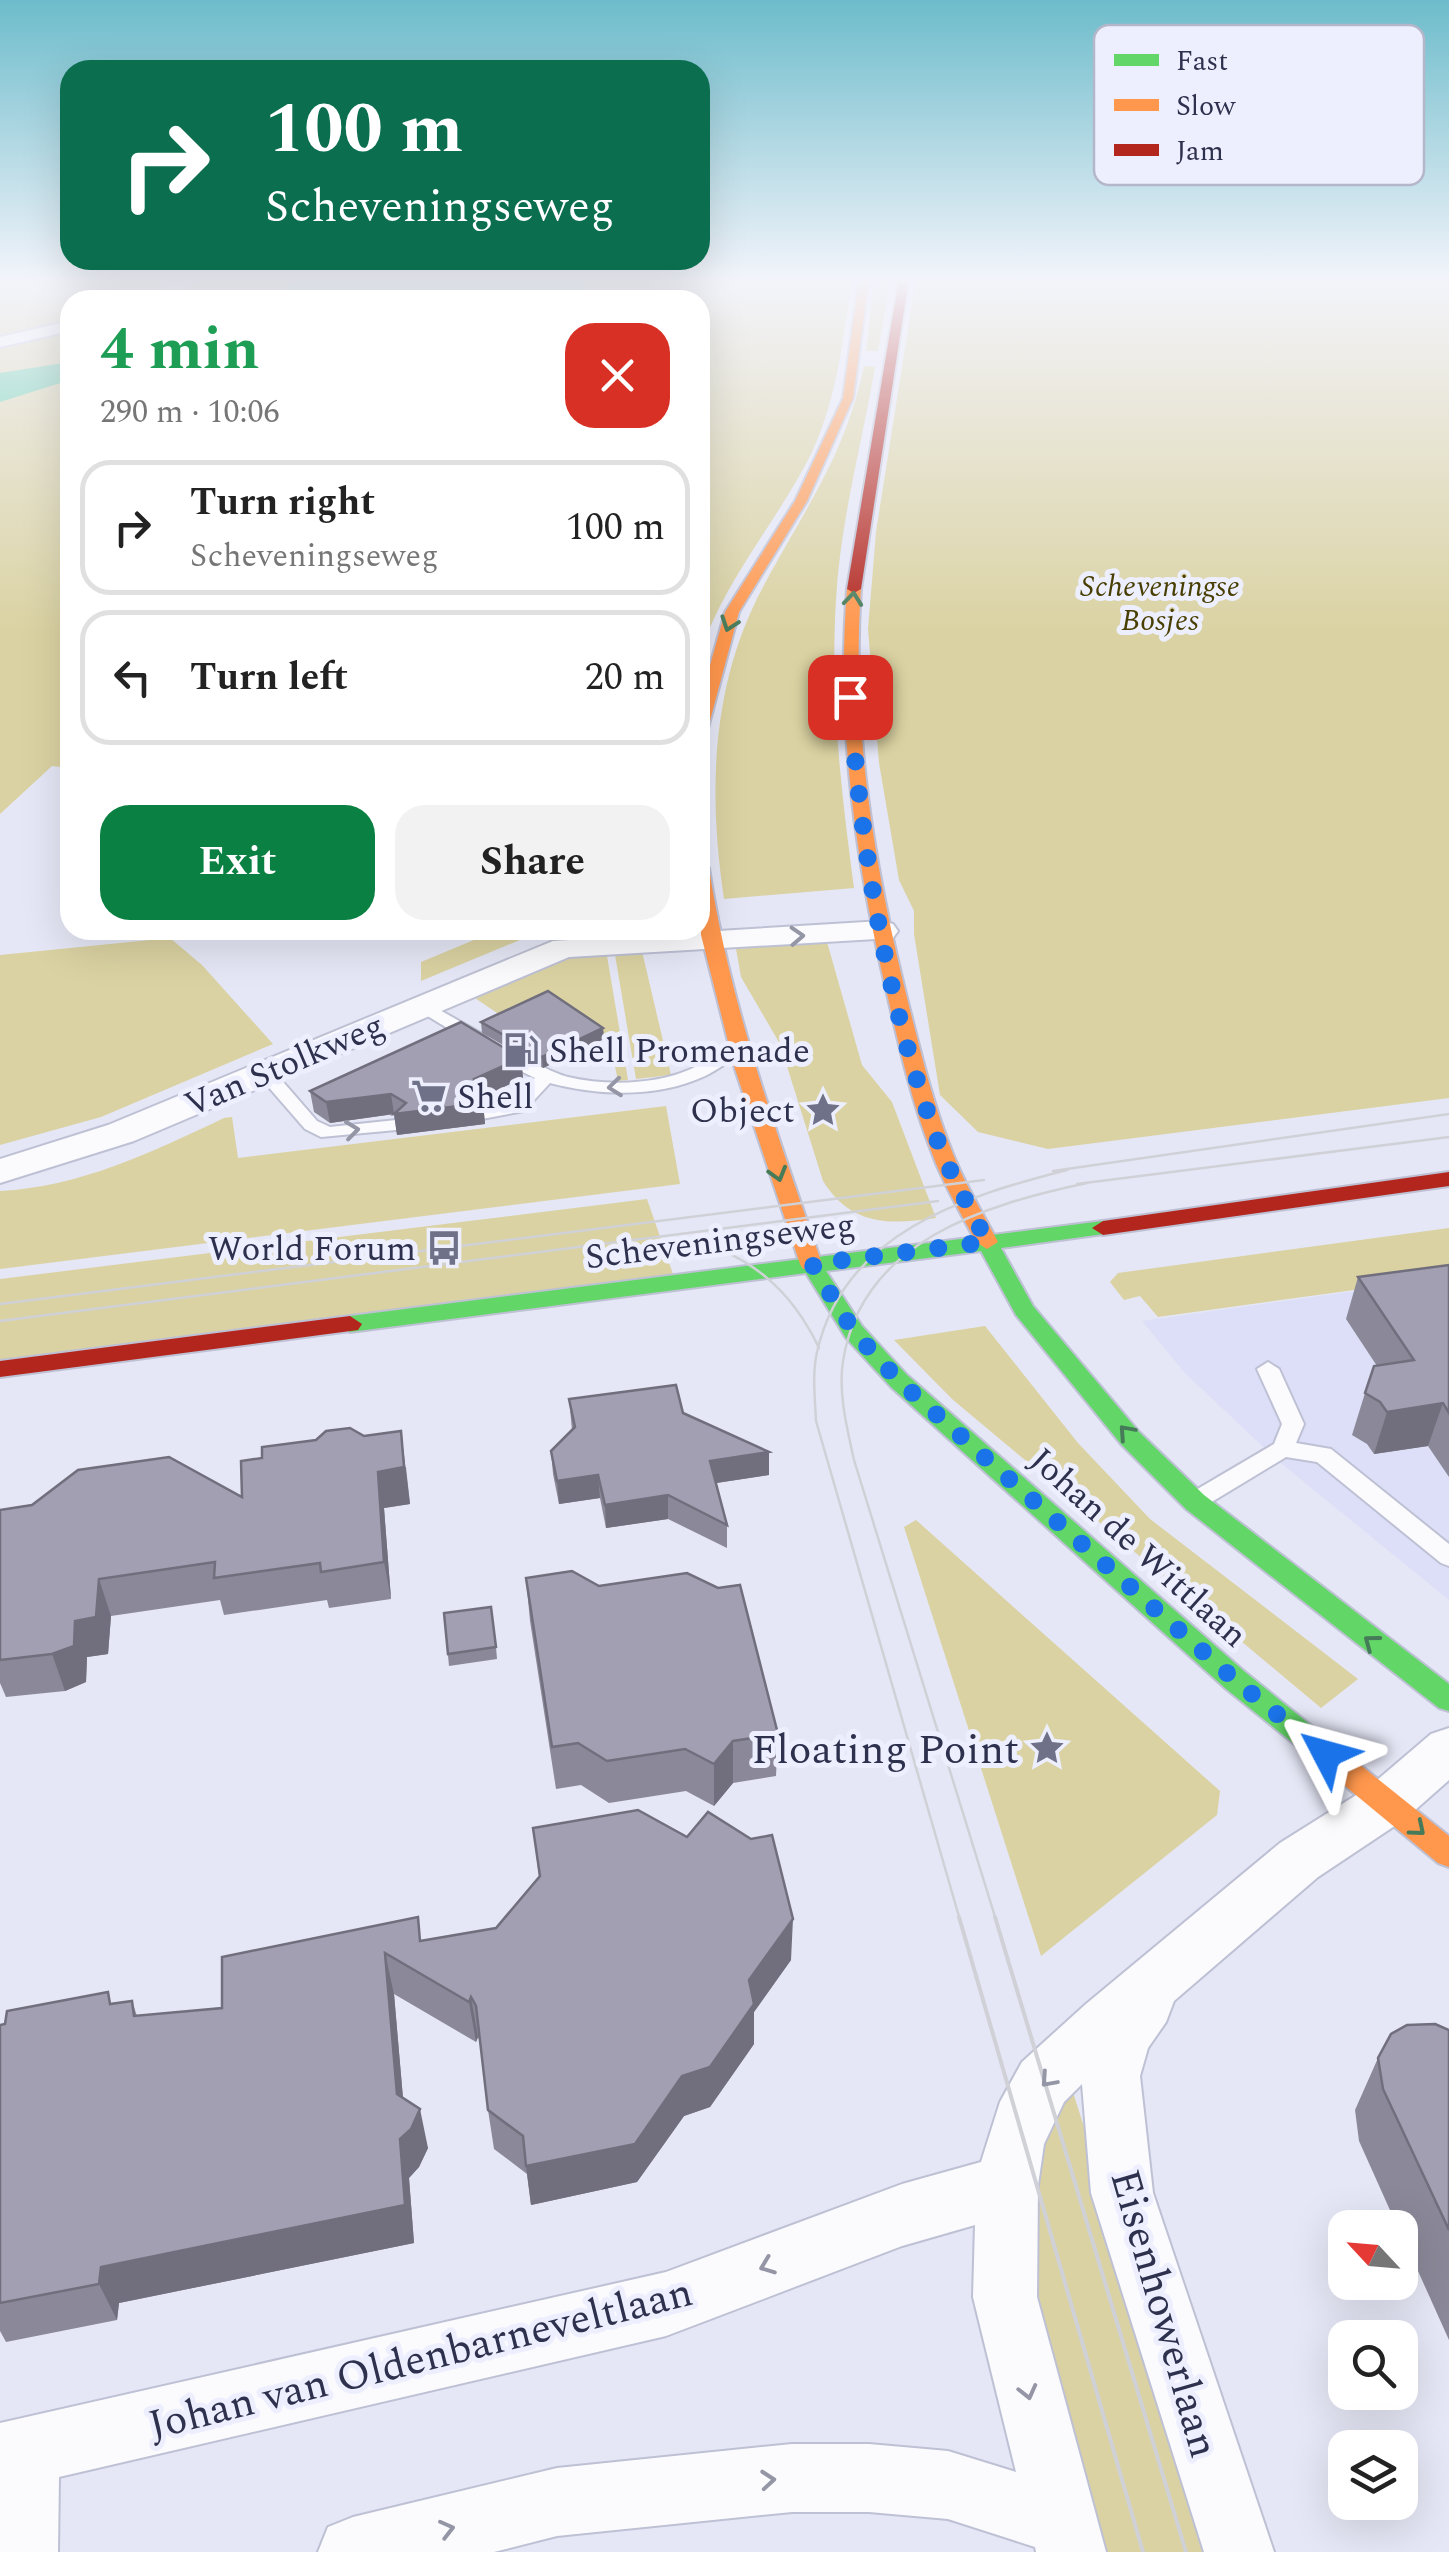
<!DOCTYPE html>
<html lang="en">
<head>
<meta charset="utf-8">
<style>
	:root { --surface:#fff; --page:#f2f2f2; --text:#222; --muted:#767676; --line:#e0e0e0; --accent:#0b8043 }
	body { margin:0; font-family:Spectral,serif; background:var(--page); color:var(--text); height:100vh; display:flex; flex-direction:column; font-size:38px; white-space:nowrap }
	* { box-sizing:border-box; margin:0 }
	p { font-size:32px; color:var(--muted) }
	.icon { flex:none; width:55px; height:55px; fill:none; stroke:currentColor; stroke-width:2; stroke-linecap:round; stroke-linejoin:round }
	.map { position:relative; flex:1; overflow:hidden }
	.drawer { position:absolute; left:60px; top:290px; width:650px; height:650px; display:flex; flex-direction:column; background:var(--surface); border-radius:30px; box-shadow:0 10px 40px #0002 }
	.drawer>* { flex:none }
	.top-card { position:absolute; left:60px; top:60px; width:650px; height:210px; border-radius:30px; box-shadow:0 10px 40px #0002; background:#0b6e4f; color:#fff; overflow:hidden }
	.needle { width:65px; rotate:296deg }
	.buttons { position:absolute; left:1328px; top:2210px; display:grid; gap:20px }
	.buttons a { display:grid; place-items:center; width:90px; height:90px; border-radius:20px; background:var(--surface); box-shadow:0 10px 40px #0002; font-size:50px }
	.pin { position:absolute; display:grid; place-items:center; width:85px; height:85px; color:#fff; margin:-42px; border-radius:20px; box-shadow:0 5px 15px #0006 }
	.me { position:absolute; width:110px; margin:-55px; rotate:309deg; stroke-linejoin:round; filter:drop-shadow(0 0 8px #0008) }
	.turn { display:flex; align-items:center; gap:35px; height:210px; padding:0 40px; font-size:45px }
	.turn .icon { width:130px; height:130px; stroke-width:2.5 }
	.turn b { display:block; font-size:70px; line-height:85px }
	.round { display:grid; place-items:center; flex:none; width:105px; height:105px; border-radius:30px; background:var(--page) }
	.head { display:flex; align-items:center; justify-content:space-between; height:170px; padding:0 40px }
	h1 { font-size:60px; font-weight:700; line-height:75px; color:#1e9e55 }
	.cta { display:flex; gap:20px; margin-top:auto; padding:20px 40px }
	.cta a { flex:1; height:115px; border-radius:30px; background:var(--accent); color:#fff; font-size:40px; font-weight:700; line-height:115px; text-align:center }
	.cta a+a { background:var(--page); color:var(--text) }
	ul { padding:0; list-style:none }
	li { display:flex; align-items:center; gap:30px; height:135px; margin:0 20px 15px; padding:0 20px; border:5px solid var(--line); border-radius:30px }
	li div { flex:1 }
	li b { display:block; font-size:38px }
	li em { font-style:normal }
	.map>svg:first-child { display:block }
	.built { fill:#dcdff7 }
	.green { fill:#dad2a2 }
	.water { fill:#54c8a0 }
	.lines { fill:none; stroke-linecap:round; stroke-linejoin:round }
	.lane-casing { stroke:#bec1d4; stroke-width:4 }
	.street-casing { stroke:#bec1d4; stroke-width:4 }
	.fast-casing { stroke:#bec1d4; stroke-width:4 }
	.slow-casing { stroke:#bec1d4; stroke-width:4 }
	.jam-casing { stroke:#bec1d4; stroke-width:4 }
	.lane { fill:#fbfbfe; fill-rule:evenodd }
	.street { fill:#fbfbfe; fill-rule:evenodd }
	.fast { fill:#63d668; fill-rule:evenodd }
	.slow { fill:#ff974d; fill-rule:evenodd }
	.jam { fill:#b3261e; fill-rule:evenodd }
	.tram-far1 { stroke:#d0d1d7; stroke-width:2.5 }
	.tram { stroke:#d0d1d7; stroke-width:4 }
	.wall { fill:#8b8999 }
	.shaded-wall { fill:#716f7d }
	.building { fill:#a29fb2; stroke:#716f7d; stroke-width:2.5 }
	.oneway { stroke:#467b59 }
	.oneway2 { stroke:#9496a6 }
	.route { stroke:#1a73e8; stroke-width:18; stroke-dasharray:0 32.4 }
	.labels { text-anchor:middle; stroke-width:10; stroke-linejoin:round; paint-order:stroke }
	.far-park-label { font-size:30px; font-style:italic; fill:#483e01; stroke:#edeffe }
	.poi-label { font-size:35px; fill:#2e314d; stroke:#edeffe; text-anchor:start }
	.street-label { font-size:35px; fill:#2e314d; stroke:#edeffe }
	.near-poi-label { font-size:42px; fill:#2e314d; stroke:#edeffe; text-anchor:end }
	.near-street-label { font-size:42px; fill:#2e314d; stroke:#edeffe }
	.key { fill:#edeffe; stroke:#b4b6c9; stroke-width:2.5 }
	.key-label { font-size:28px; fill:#2e314d }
</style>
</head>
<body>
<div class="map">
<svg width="1449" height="2552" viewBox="0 0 1449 2552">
	<rect width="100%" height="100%" fill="#e5e7f6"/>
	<polygon class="built" points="1449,1278 1449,1600 1277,1460 1185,1373 1142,1321"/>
	<g class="green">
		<path d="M 0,278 L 852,278 C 843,339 837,402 809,458 C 775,524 724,581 700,653 L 700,300 L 70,300 L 70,768 L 52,766 L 0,814 Z"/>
		<polygon points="875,278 891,278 878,351 866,351"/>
		<polygon points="916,278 1449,278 1449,1098 1048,1149 978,1132 940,1095 914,934 914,911 899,880 879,763 868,629 876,532"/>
		<path d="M 864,366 L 875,367 C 862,444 840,522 836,600 C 830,697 841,791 854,888 L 724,899 C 708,792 711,684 763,587 C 805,508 845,457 864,366 Z"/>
		<polygon points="498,930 544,930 421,981 421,962"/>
		<polygon points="170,938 202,965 273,1044 101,1117 0,1145 0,955"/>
		<path d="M 827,942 L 862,1065 L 892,1102 L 936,1218 C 890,1225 851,1226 823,1181 L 780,1044 L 741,977 L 736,949 Z"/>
		<polygon points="641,947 671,1075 636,1079 614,949"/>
		<polygon points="606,950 628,1080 618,1081 609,1038 550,999 506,1019 469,994 568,953"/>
		<path d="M 666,1106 L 680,1184 L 0,1269 L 0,1191 C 80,1187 152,1152 224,1118 L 232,1117 L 238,1158 Z"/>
		<polygon points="647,1199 674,1277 0,1366 0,1279"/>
		<polygon points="1449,1228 1449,1277 1158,1317 1140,1296 1124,1300 1110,1282 1118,1273"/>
		<polygon points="985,1326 1078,1443 1150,1519 1358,1679 1321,1708 952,1399 894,1340"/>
		<polygon points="916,1520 1220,1791 1217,1815 1041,1956 904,1527"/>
		<polygon points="1070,2083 1220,2552 1099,2552 1036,2323 1030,2190 1060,2091"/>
	</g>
	<g class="water">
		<polygon points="293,278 589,278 581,300 280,300"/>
		<polygon points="70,362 70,380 0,402 0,373"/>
	</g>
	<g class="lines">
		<defs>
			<g id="lane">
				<polygon points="422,1000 484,1035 487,1039 478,1044 472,1043 416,1009 416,1001"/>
				<path d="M 739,1042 L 748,1047 L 745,1051 C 732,1059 719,1069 705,1076 C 658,1098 599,1096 550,1083 L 524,1111 L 482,1119 L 473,1114 L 476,1110 L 512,1103 L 535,1078 L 496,1059 L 493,1055 L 496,1051 C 514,1049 547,1072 568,1077 C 606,1086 655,1085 691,1069 C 708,1061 722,1047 739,1042 Z"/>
				<polygon points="265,1067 271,1068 317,1121 330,1127 396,1120 405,1125 396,1130 321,1137 305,1129 259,1076 256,1072"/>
				<polygon points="1268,1362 1279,1369 1304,1424 1296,1443 1331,1449 1449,1544 1449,1566 1441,1563 1317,1462 1286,1457 1205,1506 1189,1506 1186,1500 1189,1494 1274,1444 1282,1424 1257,1369"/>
			</g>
			<g id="street">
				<polygon points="177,278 197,278 165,300 144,300"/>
				<polygon points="70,321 70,331 0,347 0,337"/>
				<polygon points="882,921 893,924 898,931 893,938 569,957 134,1141 0,1183 0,1159 108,1125 553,941"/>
				<polygon points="1449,1728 1449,1780 1405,1819 1318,1877 1174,2001 1166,2022 1148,2048 1140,2076 1153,2193 1274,2552 1204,2552 1091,2193 1082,2084 1064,2102 1044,2144 1038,2185 1037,2297 1106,2552 1036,2552 1035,2547 948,2519 869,2512 792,2512 557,2536 494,2552 318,2552 328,2527 353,2517 557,2468 792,2444 869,2444 948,2451 1016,2472 973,2297 975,2225 902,2246 666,2336 59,2477 58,2552 0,2552 0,2423 666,2272 902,2184 981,2162 1000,2102 1022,2062 1086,2004 1280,1843 1369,1787 1431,1734"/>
			</g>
			<polygon id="fast" points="1103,1221 1111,1223 1114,1228 1111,1233 1001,1248 1033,1306 1139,1432 1204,1495 1449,1684 1449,1711 1439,1708 1186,1509 1121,1444 1016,1315 981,1251 826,1271 862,1326 907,1375 1245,1672 1313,1727 1317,1735 1313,1743 1303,1747 1293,1743 1225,1688 891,1387 846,1338 806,1273 350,1332 338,1324 350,1316"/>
			<g id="slow">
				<polygon points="859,278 869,278 853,398 807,501 739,612 708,728 700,733 700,701 725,612 795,501 843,398"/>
				<path d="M 854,585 L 861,589 C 851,729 874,866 908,1002 C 921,1053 933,1105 953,1154 C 965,1185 983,1213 998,1242 L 987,1249 L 976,1242 C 961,1213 943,1184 932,1153 C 912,1103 900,1050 888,998 C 856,864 836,728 847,589 Z"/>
				<path d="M 700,863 L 709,868 C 730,1005 777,1134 822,1264 L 819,1269 L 803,1269 L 800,1264 L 735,1069 L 701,935 Z"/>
				<polygon points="1303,1723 1313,1727 1449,1836 1449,1867 1438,1863 1293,1743 1289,1735 1293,1727"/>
			</g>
			<g id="jam">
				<polygon points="899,278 909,278 861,589 854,593 847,589"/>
				<polygon points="1449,1172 1449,1186 1103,1235 1092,1228 1103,1221"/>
				<polygon points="350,1316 362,1324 358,1330 0,1377 0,1361"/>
			</g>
		</defs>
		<use href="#lane" class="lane-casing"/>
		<use href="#street" class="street-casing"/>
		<use href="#fast" class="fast-casing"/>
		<use href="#slow" class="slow-casing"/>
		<use href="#jam" class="jam-casing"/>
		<use href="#lane" class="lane"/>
		<use href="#street" class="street"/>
		<use href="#fast" class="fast"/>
		<use href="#slow" class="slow"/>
		<use href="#jam" class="jam"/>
		<g class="tram-far1">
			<polyline points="1053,1171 1449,1114"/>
			<polyline points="1077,1184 1449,1137"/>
			<path d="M 688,1238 C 751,1256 791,1289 819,1348"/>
			<polyline points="0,1304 984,1180"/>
			<polyline points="0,1321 938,1201"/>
			<path d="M 960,1920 L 816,1421 C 815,1399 812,1374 817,1352 C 844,1233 962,1197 1067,1170"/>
			<path d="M 996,1920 L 854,1460 C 847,1428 838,1393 843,1361 C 862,1241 984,1205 1087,1183"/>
		</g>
		<g class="tram">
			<polyline points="959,1917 1143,2552"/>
			<polyline points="995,1917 1186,2552"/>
		</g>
	</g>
	<g class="wall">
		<polygon points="481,1022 603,1028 604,1039 543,1068 482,1033"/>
		<polygon points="521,1058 523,1078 478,1099 478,1101 483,1103 485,1124 397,1135 394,1114 330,1123 314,1112 310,1091"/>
		<polygon points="1449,1265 1449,1477 1428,1446 1374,1454 1367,1444 1352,1435 1365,1393 1377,1366 1346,1319 1358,1277"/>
		<polygon points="569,1399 683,1413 769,1452 769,1475 716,1483 727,1525 727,1548 668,1519 606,1528 600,1498 559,1504 553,1474 551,1451 572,1430"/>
		<polygon points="406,1467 410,1504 384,1508 391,1599 329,1608 327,1600 224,1615 220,1600 111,1616 108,1654 87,1657 86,1682 65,1691 6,1697 0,1683 0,1510 242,1497"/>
		<polygon points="526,1578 778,1734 776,1776 733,1783 714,1806 686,1791 609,1803 581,1785 556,1789 530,1621"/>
		<polygon points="444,1613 496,1647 497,1659 449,1666"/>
		<polygon points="533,1828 791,1960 754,2012 754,2044 710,2107 684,2116 637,2182 531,2205 527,2174 494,2149 488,2110 480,2042 478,2037 476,2042 394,1994 403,2098 428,2148 419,2167 409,2178 414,2243 119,2303 117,2320 6,2342 0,2331 0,2025 132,2001 137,2016 222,2008 422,1941 496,1928 539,1877"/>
		<polygon points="1449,2030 1449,2340 1400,2231 1400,2228 1398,2228 1359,2141 1355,2110 1378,2058"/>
	</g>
	<g class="shaded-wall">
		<polygon points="603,1028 604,1039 543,1068 542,1057"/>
		<polygon points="521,1058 523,1078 478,1099 478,1104 483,1103 485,1124 397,1135 394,1114 467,1095 474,1079"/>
		<polygon points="391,1094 394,1114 330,1123 326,1102"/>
		<polygon points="1443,1403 1428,1446 1374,1454 1387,1412"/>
		<polygon points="401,1431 410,1504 384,1508 391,1599 384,1562 378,1472"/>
		<polygon points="769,1452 769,1475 710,1484 710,1461"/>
		<polygon points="598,1475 600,1498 559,1504 557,1481"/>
		<polygon points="668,1495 668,1519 606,1528 605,1505"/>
		<polygon points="99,1579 111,1616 108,1654 87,1657 86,1682 65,1691 52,1654 75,1621"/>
		<polygon points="733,1741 733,1783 714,1806 714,1764"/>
		<polygon points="793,1919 791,1960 754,2012 754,2044 710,2107 684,2116 637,2182 531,2205 526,2166 682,2076"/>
		<polygon points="385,1953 394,1994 406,2133 397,2094"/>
		<polygon points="471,1997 478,2037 476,2042 469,2002"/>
		<polygon points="420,2109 428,2148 419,2167 409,2178 414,2243 119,2303 117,2320 99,2284 101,2267 400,2139"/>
	</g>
	<g class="building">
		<polygon points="548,991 603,1028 542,1057 481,1022"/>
		<polygon points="461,1022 521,1058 474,1079 477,1085 467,1095 483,1103 394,1114 406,1103 391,1094 326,1102 310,1091"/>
		<polygon points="1449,1265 1449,1413 1443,1403 1387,1412 1380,1402 1365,1393 1374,1366 1414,1360 1358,1277"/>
		<polygon points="676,1385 683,1413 769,1452 710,1461 727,1525 668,1495 605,1505 598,1475 557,1481 551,1451 575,1427 569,1399"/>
		<polygon points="350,1428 364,1436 401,1431 404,1467 378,1472 384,1562 321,1572 320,1563 214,1578 215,1562 99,1579 96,1617 75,1621 74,1646 52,1654 0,1660 0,1510 32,1505 78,1470 169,1457 242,1497 241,1461 262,1458 262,1447 316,1440 326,1431"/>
		<polygon points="572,1571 599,1586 687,1573 718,1588 740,1585 778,1734 733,1741 714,1764 685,1749 607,1761 578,1743 552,1747 526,1578"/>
		<polygon points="491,1607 496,1647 448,1654 444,1613"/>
		<polygon points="638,1810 687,1837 708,1812 751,1839 772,1835 793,1919 749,1980 754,2004 710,2067 682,2076 635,2144 526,2166 523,2136 488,2110 476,2006 471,1997 469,2002 385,1953 397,2094 420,2109 411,2129 400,2139 405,2205 101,2267 99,2284 0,2303 0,2025 5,2024 7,2011 108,1992 110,2004 132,2001 134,2016 222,2008 222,1957 418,1917 420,1941 496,1928 540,1876 533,1828"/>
		<polygon points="1435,2024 1449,2030 1449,2230 1383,2089 1378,2058 1391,2034 1407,2025"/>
	</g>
	<defs><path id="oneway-chevron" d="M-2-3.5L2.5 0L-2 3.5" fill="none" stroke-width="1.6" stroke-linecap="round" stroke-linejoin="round" transform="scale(2.5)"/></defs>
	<g class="oneway">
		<use href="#oneway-chevron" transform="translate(853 599) rotate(-84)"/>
		<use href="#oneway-chevron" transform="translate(729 624) rotate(109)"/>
		<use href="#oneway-chevron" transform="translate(778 1174) rotate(74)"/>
		<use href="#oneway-chevron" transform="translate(1126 1432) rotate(-132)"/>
		<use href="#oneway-chevron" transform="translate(1371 1642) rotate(-143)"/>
		<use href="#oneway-chevron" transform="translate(1418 1829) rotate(40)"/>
	</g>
	<g class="oneway2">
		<use href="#oneway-chevron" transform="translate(797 936) rotate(-3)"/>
		<use href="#oneway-chevron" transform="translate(615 1087) rotate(174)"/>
		<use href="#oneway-chevron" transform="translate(352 1130) rotate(-7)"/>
		<use href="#oneway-chevron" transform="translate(1048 2080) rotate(132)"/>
		<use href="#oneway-chevron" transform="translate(767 2266) rotate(159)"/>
		<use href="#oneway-chevron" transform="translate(1028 2392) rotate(76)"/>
		<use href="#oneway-chevron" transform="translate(768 2480) rotate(-5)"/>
		<use href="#oneway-chevron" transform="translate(447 2529) rotate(-14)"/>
	</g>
	<linearGradient id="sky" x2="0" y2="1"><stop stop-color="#6dbccb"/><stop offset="0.44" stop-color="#f3f4fb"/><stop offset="1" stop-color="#f3f4fb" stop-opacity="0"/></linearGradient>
	<rect width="1449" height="635" fill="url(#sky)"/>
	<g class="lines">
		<path class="route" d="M 850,697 C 860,842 886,1002 937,1139 C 950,1175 970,1207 987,1242 L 812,1264 L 854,1332 L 899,1381 L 1235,1680 L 1326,1754"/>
	</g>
	<defs>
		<symbol id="fuel-bare" viewBox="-9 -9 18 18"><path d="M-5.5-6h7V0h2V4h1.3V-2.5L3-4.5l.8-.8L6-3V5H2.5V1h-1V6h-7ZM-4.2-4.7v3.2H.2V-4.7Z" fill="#6e7188" stroke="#edeffe" stroke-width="2.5" paint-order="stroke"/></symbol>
		<symbol id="supermarket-bare" viewBox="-9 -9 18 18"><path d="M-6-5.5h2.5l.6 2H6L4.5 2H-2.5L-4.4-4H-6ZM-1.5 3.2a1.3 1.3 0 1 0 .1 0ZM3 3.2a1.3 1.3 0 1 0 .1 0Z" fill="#6e7188" stroke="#edeffe" stroke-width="2.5" paint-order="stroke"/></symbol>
		<symbol id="sight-bare" viewBox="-9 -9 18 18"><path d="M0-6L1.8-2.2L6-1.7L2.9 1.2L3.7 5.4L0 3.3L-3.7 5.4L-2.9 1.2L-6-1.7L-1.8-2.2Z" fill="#6e7188" stroke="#edeffe" stroke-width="2.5" paint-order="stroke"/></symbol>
		<symbol id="bus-bare" viewBox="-9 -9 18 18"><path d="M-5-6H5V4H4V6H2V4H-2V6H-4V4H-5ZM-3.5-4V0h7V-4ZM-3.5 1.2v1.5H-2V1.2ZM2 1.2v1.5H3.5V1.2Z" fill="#6e7188" stroke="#edeffe" stroke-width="2.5" paint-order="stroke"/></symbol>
	</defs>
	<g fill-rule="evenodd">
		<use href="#fuel-bare" x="496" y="1025" width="50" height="50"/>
		<use href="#supermarket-bare" x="404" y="1071" width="50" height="50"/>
		<use href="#sight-bare" x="798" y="1085" width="50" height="50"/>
		<use href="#bus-bare" x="419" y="1223" width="50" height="50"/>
		<use href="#sight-bare" x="1022" y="1723" width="50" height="50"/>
	</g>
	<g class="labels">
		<g class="far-park-label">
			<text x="1160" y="596">Scheveningse<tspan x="1160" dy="34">Bosjes</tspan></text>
		</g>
		<g class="poi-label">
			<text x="549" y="1062">Shell Promenade</text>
			<text x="457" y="1108">Shell</text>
			<text x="795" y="1122" text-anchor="end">Object</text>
			<text x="416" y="1260" text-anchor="end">World Forum</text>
		</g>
		<g class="street-label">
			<text transform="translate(284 1064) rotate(-23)" y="12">Van Stolkweg</text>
			<text transform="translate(720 1240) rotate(-7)" y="12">Scheveningseweg</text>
			<text transform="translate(1139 1547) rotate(42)" y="12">Johan de Wittlaan</text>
		</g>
		<g class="near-poi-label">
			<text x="1019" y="1763">Floating Point</text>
		</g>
		<g class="near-street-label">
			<text transform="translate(1166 2313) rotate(74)" y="15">Eisenhowerlaan</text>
			<text transform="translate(420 2357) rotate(-14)" y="15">Johan van Oldenbarneveltlaan</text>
		</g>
	</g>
	<rect x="1094" y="25" width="330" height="160" rx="15" class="key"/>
	<rect x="1114" y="54" width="45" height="12" fill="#63d668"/>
	<rect x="1114" y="99" width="45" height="12" fill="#ff974d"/>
	<rect x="1114" y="144" width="45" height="12" fill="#b3261e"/>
	<g class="key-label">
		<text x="1176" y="70">Fast</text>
		<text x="1176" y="115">Slow</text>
		<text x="1176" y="160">Jam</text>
	</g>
</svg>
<div class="buttons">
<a><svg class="needle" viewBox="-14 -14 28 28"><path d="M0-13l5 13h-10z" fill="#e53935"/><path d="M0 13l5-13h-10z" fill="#767676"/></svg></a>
<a><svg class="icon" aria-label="search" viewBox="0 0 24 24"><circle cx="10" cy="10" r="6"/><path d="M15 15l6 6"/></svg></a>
<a><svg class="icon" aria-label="layers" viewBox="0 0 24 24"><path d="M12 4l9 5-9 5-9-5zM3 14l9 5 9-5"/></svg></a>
</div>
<div class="pin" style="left:850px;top:697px;background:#d93025"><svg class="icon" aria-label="arrive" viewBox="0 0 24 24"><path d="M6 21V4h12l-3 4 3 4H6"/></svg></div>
<svg class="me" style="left:1326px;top:1754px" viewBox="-20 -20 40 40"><path d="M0-17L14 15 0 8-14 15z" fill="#1a73e8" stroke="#fff" stroke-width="4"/></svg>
<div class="top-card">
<div class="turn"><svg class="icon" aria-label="right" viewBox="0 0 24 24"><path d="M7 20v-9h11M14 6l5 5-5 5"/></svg><div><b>100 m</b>Scheveningseweg</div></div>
</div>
<section class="drawer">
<div class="head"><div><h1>4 min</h1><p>290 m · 10:06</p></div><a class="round" style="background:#d93025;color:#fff"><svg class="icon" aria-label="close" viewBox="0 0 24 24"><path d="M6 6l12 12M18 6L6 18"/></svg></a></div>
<ul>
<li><svg class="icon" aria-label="right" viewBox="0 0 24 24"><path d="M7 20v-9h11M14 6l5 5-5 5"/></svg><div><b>Turn right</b><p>Scheveningseweg</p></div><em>100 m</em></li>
<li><svg class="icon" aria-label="left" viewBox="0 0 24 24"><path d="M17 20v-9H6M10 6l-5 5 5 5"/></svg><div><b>Turn left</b></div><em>20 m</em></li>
</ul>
<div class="cta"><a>Exit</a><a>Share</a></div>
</section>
</div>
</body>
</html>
